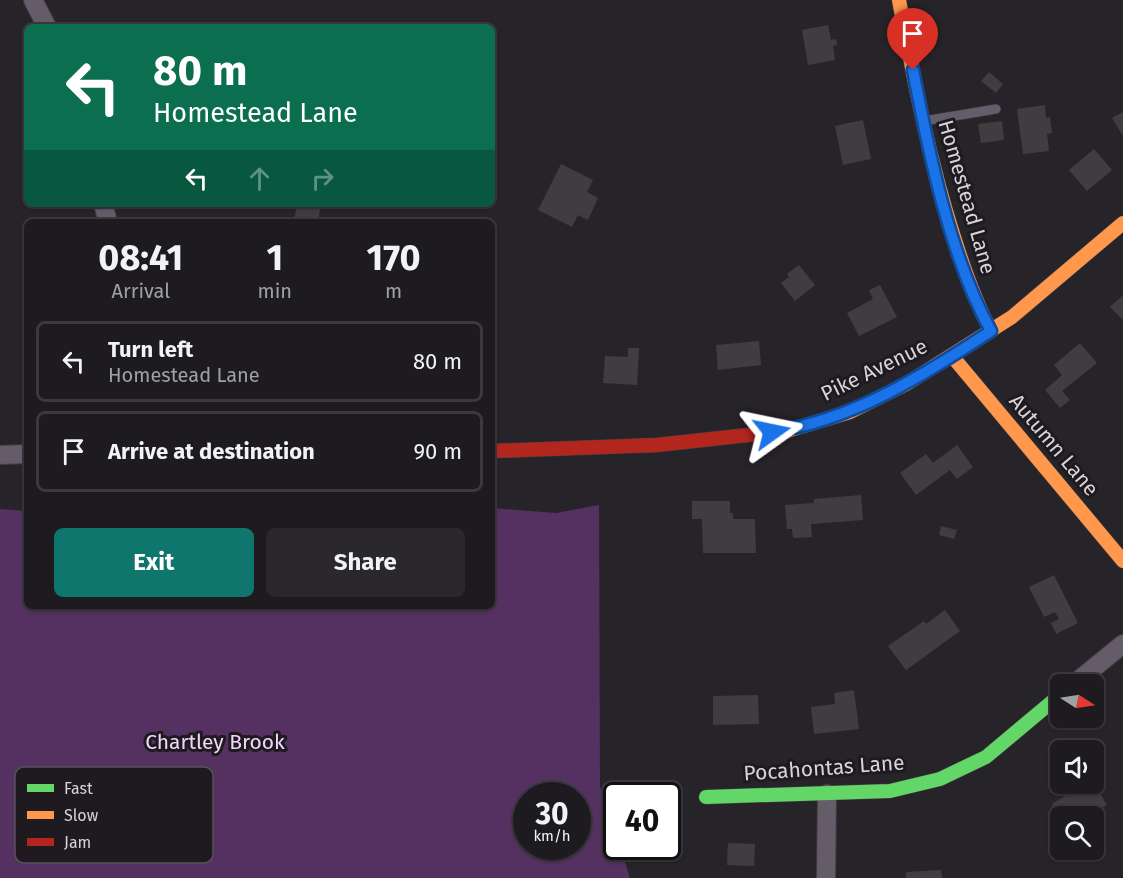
<!DOCTYPE html>
<html lang="en">
<head>
<meta charset="utf-8">
<style>
	:root { --surface:#1d1b1f; --page:#2a282c; --text:#f1f3f6; --muted:#a0a1a4; --line:#3b393d; --accent:#0f766e }
	body { margin:0; font-family:"Fira Sans",sans-serif; background:var(--page); color:var(--text); height:100vh; display:flex; flex-direction:column; font-size:22px; white-space:nowrap }
	* { box-sizing:border-box; margin:0 }
	p { font-size:20px; color:var(--muted) }
	.icon { flex:none; width:33px; height:33px; fill:none; stroke:currentColor; stroke-width:2; stroke-linecap:round; stroke-linejoin:round }
	.map { position:relative; flex:1; overflow:hidden }
	.sheet { position:absolute; left:24px; top:219px; width:471px; height:390px; display:flex; flex-direction:column; background:var(--surface); border-radius:9px; box-shadow:0 2px 4px #0004,0 0 0 2px var(--line) }
	.sheet>* { flex:none }
	.banner { position:absolute; left:24px; top:24px; width:471px; height:183px; border-radius:9px; box-shadow:0 2px 4px #0004,0 0 0 2px var(--line); background:#0b6e4f; color:#fff; overflow:hidden }
	.needle { width:39px; rotate:102deg }
	.buttons { position:absolute; left:1050px; top:674px; display:grid; gap:12px }
	.buttons a { display:grid; place-items:center; width:54px; height:54px; border-radius:9px; background:var(--surface); box-shadow:0 2px 4px #0004,0 0 0 2px var(--line); font-size:30px }
	.speed { position:absolute; left:513px; top:782px; display:flex; gap:12px; font-size:30px; font-weight:700; text-align:center }
	.speed>* { display:grid; place-content:center; width:78px; height:78px; border-radius:50%; background:var(--surface); box-shadow:0 2px 4px #0004,0 0 0 2px var(--line); line-height:1 }
	.speed small { font-size:15px; font-weight:400 }
	.speed .limit { border:3px solid #111; border-radius:9px; background:#fff; color:#111 }
	.pin { position:absolute; display:grid; place-items:center; width:51px; height:51px; color:#fff; margin:-62px -26px; border-radius:50% 50% 50% 0; rotate:-45deg; box-shadow:0 0 6px #0007 }
	.pin .icon { rotate:45deg }
	.me { position:absolute; width:66px; margin:-33px; rotate:78deg; stroke-linejoin:round; filter:drop-shadow(0 0 4px #0008) }
	.turn { display:flex; align-items:center; gap:21px; height:126px; padding:0 30px; font-size:27px }
	.turn .icon { width:78px; height:78px; stroke-width:2.5 }
	.turn b { display:block; font-size:42px; line-height:51px }
	.lanes { display:flex; align-items:center; height:57px; padding:0 30px; background:#0003; justify-content:center; gap:30px; direction:ltr }
	.lanes .off { opacity:.35 }
	.eta { display:flex; justify-content:space-evenly; align-items:center; height:102px; text-align:center }
	.eta b { font-size:36px; font-weight:700; line-height:42px }
	.cta { display:flex; gap:12px; margin-top:auto; padding:12px 30px }
	.cta a { flex:1; height:69px; border-radius:9px; background:var(--accent); color:#fff; font-size:24px; font-weight:700; line-height:69px; text-align:center }
	.cta a+a { background:var(--page); color:var(--text) }
	ul { padding:0; list-style:none }
	li { display:flex; align-items:center; gap:18px; height:81px; margin:0 12px 9px; padding:0 18px; border:3px solid var(--line); border-radius:9px }
	li div { flex:1 }
	li b { display:block; font-size:22px }
	li em { font-style:normal }
	.map>svg:first-child { display:block }
	.green { fill:#543160; fill-rule:evenodd }
	.building { fill:#403d41 }
	.lines { fill:none; stroke-linecap:round; stroke-linejoin:round }
	.lane-casing { stroke:#434144; stroke-width:10 }
	.street-casing { stroke:#434144; stroke-width:20 }
	.fast-casing { stroke:#434144; stroke-width:15 }
	.slow-casing { stroke:#434144; stroke-width:15 }
	.jam-casing { stroke:#434144; stroke-width:15 }
	.lane { stroke:#655c69; stroke-width:9 }
	.street { stroke:#655c69; stroke-width:18 }
	.fast { stroke:#63d668; stroke-width:14 }
	.slow { stroke:#ff974d; stroke-width:14 }
	.jam { stroke:#b3261e; stroke-width:14 }
	.route-casing { stroke:#114b97; stroke-width:15 }
	.route { stroke:#1a73e8; stroke-width:10 }
	.labels { text-anchor:middle; stroke-width:6; stroke-linejoin:round; paint-order:stroke }
	.street-label { font-size:21px; fill:#d8d5d9; stroke:#1e1a20 }
	.park-label { font-size:21px; fill:#f1d6fb; stroke:#1e1a20 }
	.key { fill:#1e1a20; stroke:#565258; stroke-width:1.5 }
	.key-label { font-size:16px; fill:#d8d5d9 }
</style>
</head>
<body>
<div class="map">
<svg width="1123" height="878" viewBox="0 0 1123 878">
	<rect width="100%" height="100%" fill="#272429"/>
	<path class="green" d="M 599,505 L 600,787 L 616,834 L 616,846 L 620,846 L 630,878 L 0,878 L 0,509 L 27,511 L 27,606 L 492,606 L 492,508 L 556,513 ZM 526,795 L 578,795 L 578,846 L 526,846 Z"/>
	<g class="building">
		<polygon points="828,25 831,40 836,39 837,45 833,46 835,60 808,65 802,30"/>
		<polygon points="989,72 1003,84 996,93 981,81"/>
		<polygon points="1045,105 1046,118 1050,117 1052,133 1047,134 1049,151 1023,154 1017,109"/>
		<polygon points="1123,112 1123,136 1112,118"/>
		<polygon points="863,120 871,159 843,165 835,126"/>
		<polygon points="1002,121 1004,140 981,143 978,124"/>
		<polygon points="1094,149 1112,170 1087,191 1069,170"/>
		<polygon points="561,164 593,180 587,192 598,198 588,220 578,215 572,227 538,210"/>
		<polygon points="298,204 321,204 318,222 293,222"/>
		<polygon points="799,265 815,285 795,301 781,283 789,277 787,274"/>
		<polygon points="880,285 897,317 859,336 847,313 873,299 869,290"/>
		<polygon points="1123,295 1123,320 1110,307"/>
		<polygon points="759,341 761,365 718,370 716,345"/>
		<polygon points="1080,343 1097,363 1062,391 1070,400 1060,408 1045,390 1062,375 1054,365"/>
		<polygon points="628,348 639,348 637,385 603,383 605,356 628,357"/>
		<polygon points="957,445 973,467 957,479 950,470 916,495 900,473 926,454 933,463"/>
		<polygon points="861,495 863,520 811,524 812,537 793,538 792,529 787,529 785,505 814,503 814,499"/>
		<polygon points="692,501 730,501 730,513 733,513 733,519 755,519 756,553 703,553 702,519 692,519"/>
		<polygon points="941,526 957,530 954,539 939,535"/>
		<polygon points="1054,575 1078,623 1056,634 1051,623 1059,619 1055,612 1044,617 1029,587"/>
		<polygon points="945,610 960,631 906,670 888,646 924,621 926,624"/>
		<polygon points="854,690 859,729 814,734 811,707 835,704 834,693"/>
		<polygon points="758,695 759,724 713,725 713,696"/>
		<polygon points="1087,783 1094,783 1107,805 1088,816 1059,816 1052,804"/>
		<polygon points="728,843 755,844 754,866 727,865"/>
		<polygon points="941,870 942,878 906,878 906,872"/>
	</g>
	<g class="lines">
		<defs>
			<polyline id="lane" points="924,121 996,109"/>
			<g id="street">
				<polyline points="33,0 47,27"/>
				<polyline points="103,204 108,222"/>
				<polyline points="0,455 27,454"/>
				<polyline points="1074,684 1123,644"/>
				<polyline points="826,878 827,794"/>
			</g>
			<polyline id="fast" points="706,797 890,791 940,779 986,757 1060,695"/>
			<g id="slow">
				<path d="M 899,0 C 914,80 929,160 954,237 C 964,269 975,301 991,331"/>
				<polyline points="952,356 1123,561"/>
				<polyline points="766,433 790,430 850,412 906,384 1012,317 1123,223"/>
			</g>
			<polyline id="jam" points="492,451 657,445 766,433"/>
		</defs>
		<use href="#lane" class="lane-casing"/>
		<use href="#street" class="street-casing"/>
		<use href="#fast" class="fast-casing"/>
		<use href="#slow" class="slow-casing"/>
		<use href="#jam" class="jam-casing"/>
		<use href="#lane" class="lane"/>
		<use href="#street" class="street"/>
		<use href="#fast" class="fast"/>
		<use href="#slow" class="slow"/>
		<use href="#jam" class="jam"/>
	</g>
	<g class="lines">
		<defs>
			<path id="route" d="M 772,432 C 854,420 923,375 991,331 C 950,257 929,154 913,70"/>
		</defs>
		<use href="#route" class="route-casing"/>
		<use href="#route" class="route"/>
	</g>
	<g class="labels">
		<g class="street-label">
			<text transform="translate(967 197) rotate(74)" y="7">Homestead Lane</text>
			<text transform="translate(874 370) rotate(-26)" y="7">Pike Avenue</text>
			<text transform="translate(1054 445) rotate(50)" y="7">Autumn Lane</text>
			<text transform="translate(824 768) rotate(-4)" y="7">Pocahontas Lane</text>
		</g>
		<g class="park-label">
			<text x="215" y="749">Chartley Brook</text>
		</g>
	</g>
	<rect x="15" y="767" width="198" height="96" rx="9" class="key"/>
	<rect x="27" y="784" width="27" height="8" fill="#63d668"/>
	<rect x="27" y="811" width="27" height="8" fill="#ff974d"/>
	<rect x="27" y="838" width="27" height="8" fill="#b3261e"/>
	<g class="key-label">
		<text x="64" y="794">Fast</text>
		<text x="64" y="821">Slow</text>
		<text x="64" y="848">Jam</text>
	</g>
</svg>
<div class="buttons">
<a><svg class="needle" viewBox="-14 -14 28 28"><path d="M0-13l5 13h-10z" fill="#e53935"/><path d="M0 13l5-13h-10z" fill="#a0a1a4"/></svg></a>
<a><svg class="icon" aria-label="sound" viewBox="0 0 24 24"><path d="M4 9h4l5-4v14l-5-4H4zM17 9q2 3 0 6"/></svg></a>
<a><svg class="icon" aria-label="search" viewBox="0 0 24 24"><circle cx="10" cy="10" r="6"/><path d="M15 15l6 6"/></svg></a>
</div>
<div class="speed"><div>30<small>km/h</small></div><div class="limit">40</div></div>
<div class="pin" style="left:913px;top:70px;background:#d93025"><svg class="icon" aria-label="arrive" viewBox="0 0 24 24"><path d="M6 21V4h12l-3 4 3 4H6"/></svg></div>
<svg class="me" style="left:772px;top:432px" viewBox="-20 -20 40 40"><path d="M0-17L14 15 0 8-14 15z" fill="#1a73e8" stroke="#fff" stroke-width="4"/></svg>
<div class="banner">
<div class="turn"><svg class="icon" aria-label="left" viewBox="0 0 24 24"><path d="M17 20v-9H6M10 6l-5 5 5 5"/></svg><div><b>80 m</b>Homestead Lane</div></div>
<div class="lanes"><svg class="icon" aria-label="left" viewBox="0 0 24 24"><path d="M17 20v-9H6M10 6l-5 5 5 5"/></svg><svg class="icon off" aria-label="ahead" viewBox="0 0 24 24"><path d="M12 20V5M6 11l6-6 6 6"/></svg><svg class="icon off" aria-label="right" viewBox="0 0 24 24"><path d="M7 20v-9h11M14 6l5 5-5 5"/></svg></div>
</div>
<section class="sheet">
<div class="eta">
<div><b>08:41</b><p>Arrival</p></div>
<div><b>1</b><p>min</p></div>
<div><b>170</b><p>m</p></div>
</div>
<ul>
<li><svg class="icon" aria-label="left" viewBox="0 0 24 24"><path d="M17 20v-9H6M10 6l-5 5 5 5"/></svg><div><b>Turn left</b><p>Homestead Lane</p></div><em>80 m</em></li>
<li><svg class="icon" aria-label="arrive" viewBox="0 0 24 24"><path d="M6 21V4h12l-3 4 3 4H6"/></svg><div><b>Arrive at destination</b></div><em>90 m</em></li>
</ul>
<div class="cta"><a>Exit</a><a>Share</a></div>
</section>
</div>
</body>
</html>
